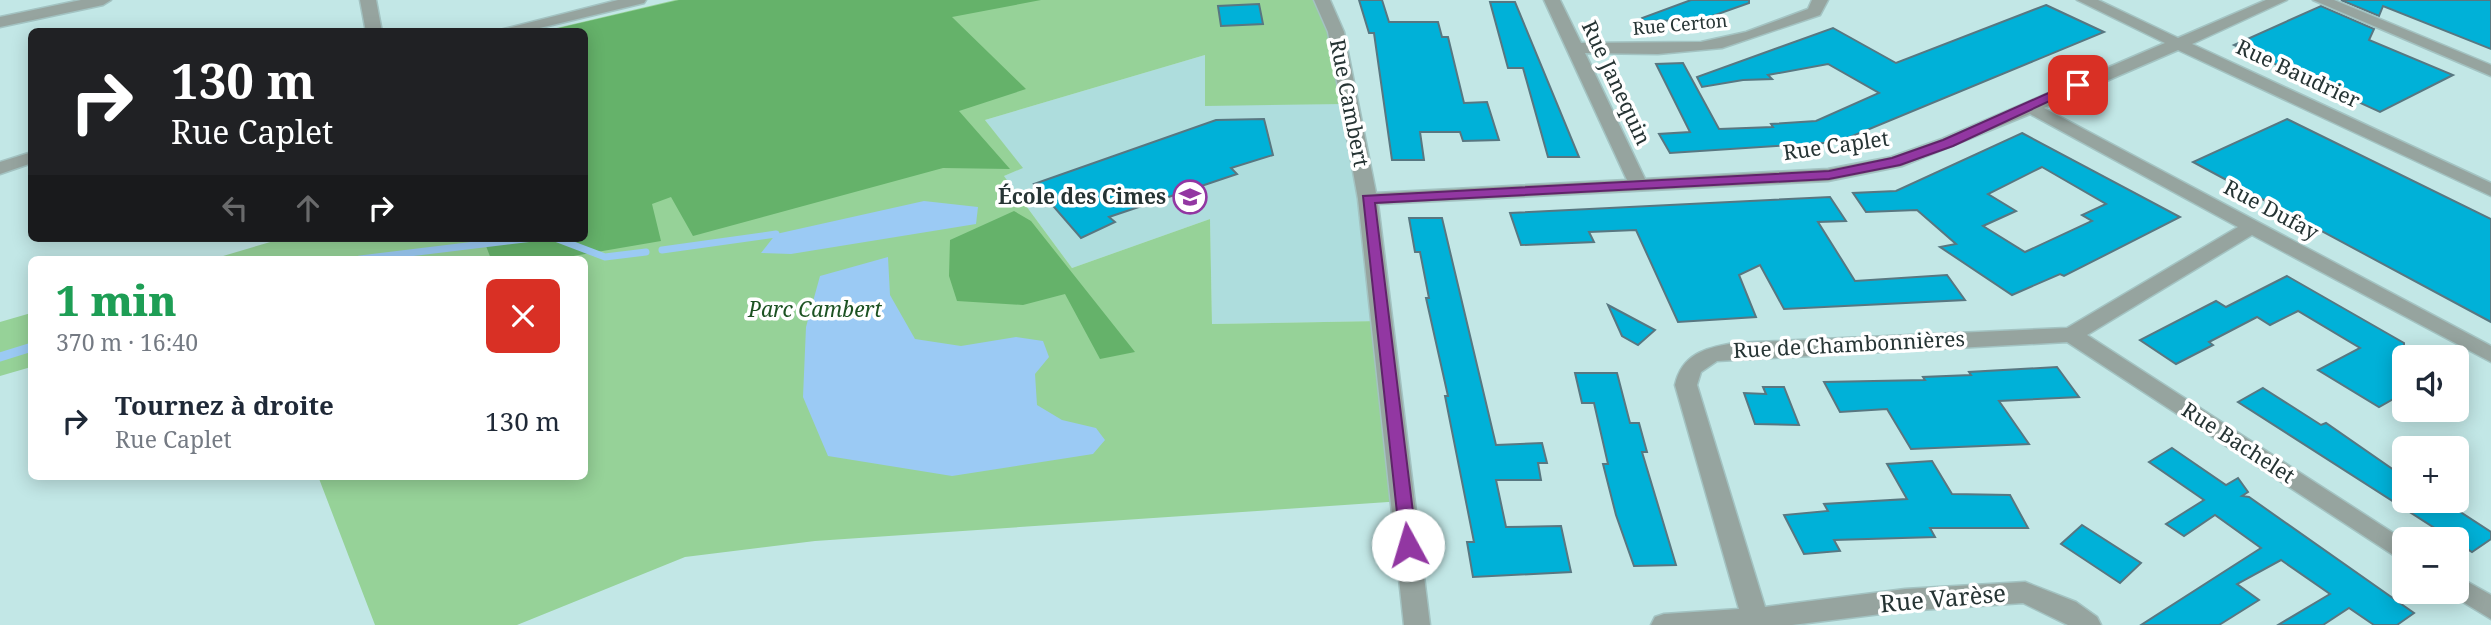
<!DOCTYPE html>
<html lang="fr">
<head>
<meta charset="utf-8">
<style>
	:root { --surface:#fff; --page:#f6f6f7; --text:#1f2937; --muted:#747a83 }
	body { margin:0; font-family:"Noto Serif",serif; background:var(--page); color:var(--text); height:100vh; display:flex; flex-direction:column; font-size:26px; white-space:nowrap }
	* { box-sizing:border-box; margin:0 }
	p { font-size:23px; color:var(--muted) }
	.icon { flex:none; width:38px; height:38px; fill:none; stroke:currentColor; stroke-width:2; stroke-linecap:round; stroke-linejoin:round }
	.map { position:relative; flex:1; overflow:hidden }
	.details { position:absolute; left:28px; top:256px; width:560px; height:224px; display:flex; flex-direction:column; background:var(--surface); border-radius:10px; box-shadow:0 4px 18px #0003 }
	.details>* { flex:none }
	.guide { position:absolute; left:28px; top:28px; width:560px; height:214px; border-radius:10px; box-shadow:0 4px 18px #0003; background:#202124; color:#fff; overflow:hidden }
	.tools { position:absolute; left:2392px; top:345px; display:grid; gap:14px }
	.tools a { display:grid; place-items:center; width:77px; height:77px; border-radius:10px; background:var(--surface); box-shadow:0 4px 18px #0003; font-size:35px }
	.pin { position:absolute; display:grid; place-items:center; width:60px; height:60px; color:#fff; margin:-30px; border-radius:14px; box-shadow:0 4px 10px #0006 }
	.me { position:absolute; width:77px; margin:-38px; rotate:354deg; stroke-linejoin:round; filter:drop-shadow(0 0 5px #0008) }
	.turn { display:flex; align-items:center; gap:24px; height:147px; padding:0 28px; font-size:32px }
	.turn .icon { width:91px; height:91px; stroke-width:2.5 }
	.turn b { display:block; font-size:49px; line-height:60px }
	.lanes { display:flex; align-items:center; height:66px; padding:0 28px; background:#0003; justify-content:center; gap:35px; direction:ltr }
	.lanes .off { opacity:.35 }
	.round { display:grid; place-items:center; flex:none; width:74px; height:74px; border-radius:10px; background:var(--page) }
	.summary { display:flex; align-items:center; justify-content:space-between; height:119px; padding:0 28px }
	h1 { font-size:42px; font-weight:800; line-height:52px; color:#1e9e55 }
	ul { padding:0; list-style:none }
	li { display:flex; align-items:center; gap:21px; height:91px; padding:0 28px }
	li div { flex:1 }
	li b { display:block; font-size:26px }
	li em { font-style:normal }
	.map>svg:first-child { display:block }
	.built { fill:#aedddd }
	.green { fill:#96d298 }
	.forest { fill:#65b26a }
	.water { fill:#9bcaf4 }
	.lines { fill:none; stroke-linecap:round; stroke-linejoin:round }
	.stream-far1 { stroke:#9bcaf4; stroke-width:7 }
	.stream { stroke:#9bcaf4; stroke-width:9 }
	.building { fill:#00b1d8; stroke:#587781; stroke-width:2; fill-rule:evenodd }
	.street-casing { stroke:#a3c3c2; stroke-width:3 }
	.street { fill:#96a49f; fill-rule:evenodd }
	.route { fill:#9237a2; stroke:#5f2469; stroke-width:2 }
	.labels { text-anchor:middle; stroke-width:7; stroke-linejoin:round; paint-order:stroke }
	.far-street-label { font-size:18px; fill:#263434; stroke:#fff }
	.street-label { font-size:21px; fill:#263434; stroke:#fff }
	.poi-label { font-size:21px; font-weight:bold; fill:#263434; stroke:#fff; text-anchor:end }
	.park-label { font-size:21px; font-style:italic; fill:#1c5222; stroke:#fff }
	.near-street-label { font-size:24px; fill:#263434; stroke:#fff }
</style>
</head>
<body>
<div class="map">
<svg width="2491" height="625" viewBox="0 0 2491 625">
	<rect width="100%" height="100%" fill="#c2e7e6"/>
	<polygon class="built" points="1205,55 1205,105 1346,104 1379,321 1212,324 1210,219 1072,268 1004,176 1022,168 985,120"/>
	<g class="green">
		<polygon points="675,0 1319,0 1346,104 1205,106 1205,55 985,120 1023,168 1004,176 1072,268 1210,219 1212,324 1379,321 1403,501 815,541 685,557 517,625 375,625 318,476 584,476 584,259 213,259 284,238 584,238 584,32 544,31"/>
		<polygon points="31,313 31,367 0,376 0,322"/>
	</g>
	<g class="forest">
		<polygon points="679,0 1041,0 952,17 1026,89 959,111 1010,169 943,168 693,236 671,197 652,204 661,241 556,259 491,259 483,238 584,238 584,32 546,31"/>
		<polygon points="1014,211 1031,221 1135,352 1100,359 1065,294 1023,305 957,301 949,276 950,240"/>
	</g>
	<g class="water">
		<polygon points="924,201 978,207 976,224 791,254 761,253 776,234"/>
		<polygon points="888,257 890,295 915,339 961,346 1016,337 1043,341 1049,357 1035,374 1037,405 1062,420 1096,428 1105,440 1093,454 952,476 828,456 803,397 806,327 820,276"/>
	</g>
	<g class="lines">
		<g class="stream-far1">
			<polyline points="555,238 605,257 646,252"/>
			<polyline points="662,250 776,234"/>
			<polyline points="360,259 533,238"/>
		</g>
		<polyline class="stream" points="0,357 32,347"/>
	</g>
	<g class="building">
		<polygon points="1359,0 1382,0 1389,22 1438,22 1442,37 1448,37 1464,103 1487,102 1499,140 1463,141 1460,132 1420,132 1424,160 1392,160 1374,33 1369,33"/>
		<polygon points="1691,0 1749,0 1749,3 1701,20 1643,21 1642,18"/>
		<polygon points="2341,0 2491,0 2491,49 2383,6 2379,16"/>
		<polygon points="1490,2 1515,2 1579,157 1548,157 1523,68 1508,68"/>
		<polygon points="1259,4 1263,24 1221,26 1218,6"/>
		<polygon points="2046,5 2104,32 1838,142 1670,153 1659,134 1690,132 1656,64 1683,63 1719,129 1773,127 1771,124 1816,121 1879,93 1828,64 1768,75 1772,79 1743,80 1702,87 1697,77 1833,28 1896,63"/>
		<polygon points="2321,6 2374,29 2369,40 2453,75 2380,112 2234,45"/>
		<polygon points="1264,119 1273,155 1231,168 1237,174 1109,217 1115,222 1081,238 1034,184 1216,120"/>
		<polygon points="2287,119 2491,219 2491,322 2193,162"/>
		<path d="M 2022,133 L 2180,217 L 2064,276 L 2060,274 L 2012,295 L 1940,247 L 1956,244 L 1917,210 L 1866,212 L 1853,193 L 1896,191 ZM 2042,167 L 2106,204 L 2082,215 L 2092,221 L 2025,252 L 1983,226 L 2016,211 L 1988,194 Z"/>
		<polygon points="1830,197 1846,221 1818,222 1855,281 1947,275 1965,300 1784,309 1760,265 1739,275 1756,317 1678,322 1636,230 1589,232 1594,242 1521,245 1510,213"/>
		<polygon points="1409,218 1442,218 1496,445 1542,443 1547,463 1538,463 1541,480 1496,480 1506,527 1561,526 1571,572 1473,577 1467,542 1474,542 1445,396 1448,396 1426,298 1429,298 1420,252 1415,252"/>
		<polygon points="2287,276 2404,343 2404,393 2379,407 2318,370 2360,348 2298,311 2270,325 2257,317 2209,342 2213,345 2176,364 2140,340 2216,301 2226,307"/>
		<polygon points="1608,305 1655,330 1638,345 1622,336"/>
		<polygon points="2057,367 2079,397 1999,401 2029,444 1911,449 1887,409 1840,412 1824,382 1925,380 1923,377 1971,375 1969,372"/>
		<polygon points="1575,373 1617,373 1630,423 1639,423 1647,452 1642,452 1676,565 1634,566 1616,515 1603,464 1608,464 1594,403 1582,403"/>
		<polygon points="1763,387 1784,387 1799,425 1755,424 1744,393 1766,394"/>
		<polygon points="2263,388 2321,425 2326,423 2404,477 2404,500 2442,500 2491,532 2491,539 2472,552 2238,402"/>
		<polygon points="2172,448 2226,485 2238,478 2248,492 2242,496 2249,497 2414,613 2397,625 2374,625 2349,608 2323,625 2278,625 2330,594 2281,560 2237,584 2259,600 2219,625 2141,625 2261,548 2215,515 2184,536 2166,524 2204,500 2149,462"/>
		<polygon points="1932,461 1952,494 2010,495 2028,528 1930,528 1935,537 1834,540 1840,551 1804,554 1784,515 1828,511 1824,504 1907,499 1887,464"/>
		<polygon points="2082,525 2141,563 2120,583 2061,544"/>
	</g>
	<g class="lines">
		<defs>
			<g id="street">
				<polygon points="81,0 111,0 103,5 0,27 0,17"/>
				<polygon points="360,0 376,0 382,32 366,32"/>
				<polygon points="618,0 646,0 644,3 523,32 492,32"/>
				<path d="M 1314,0 L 1330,0 L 1344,32 L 1376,193 L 1627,180 L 1544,0 L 1560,0 L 1581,43 L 1701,42 L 1746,32 L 1808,9 L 1812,0 L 1828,0 L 1820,15 L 1722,48 L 1658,54 L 1585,53 L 1645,179 L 1828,169 L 1891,157 L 1942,139 L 2165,43 L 2077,0 L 2098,0 L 2178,38 L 2266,0 L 2287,0 L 2192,44 L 2491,183 L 2491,196 L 2178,50 L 2044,108 L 2491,346 L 2491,362 L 2252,235 L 2087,335 L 2404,540 L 2404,562 L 2067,342 L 1717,361 L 1701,372 L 1697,385 L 1765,607 L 1905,589 L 2025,582 L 2076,602 L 2097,617 L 2101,625 L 2068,625 L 2023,603 L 1905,611 L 1792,625 L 1651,625 L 1655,617 L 1664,614 L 1739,609 L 1675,385 C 1682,354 1705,348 1734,343 L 2067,328 L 2238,227 L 2030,114 L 1902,166 L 1828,181 L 1378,204 L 1430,625 L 1404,625 L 1358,199 L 1328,32 Z"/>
				<polygon points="2313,0 2334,0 2491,65 2491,76"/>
				<polygon points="32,152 32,163 0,174 0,162"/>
				<polygon points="2457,576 2491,595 2491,619 2448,593 2457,592"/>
			</g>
		</defs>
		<use href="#street" class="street-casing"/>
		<use href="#street" class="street"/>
	</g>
	<polygon class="route" points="2073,82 2084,85 1953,146 1900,165 1829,179 1375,203 1417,545 1414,550 1401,550 1363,196 1829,171 1892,158 1943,140"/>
	<defs>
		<symbol id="school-ring" viewBox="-11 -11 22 22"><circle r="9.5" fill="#fff" stroke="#9237a2" stroke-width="1.5"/><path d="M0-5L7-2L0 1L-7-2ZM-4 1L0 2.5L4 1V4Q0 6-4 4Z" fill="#9237a2"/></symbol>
	</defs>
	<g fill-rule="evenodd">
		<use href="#school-ring" x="1171" y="178" width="38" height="38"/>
	</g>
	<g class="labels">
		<g class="far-street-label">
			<text transform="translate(1680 25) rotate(-5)" y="6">Rue Certon</text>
		</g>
		<g class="street-label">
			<text transform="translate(2298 74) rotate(25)" y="7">Rue Baudrier</text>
			<text transform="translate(1616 83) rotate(65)" y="7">Rue Janequin</text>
			<text transform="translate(1349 103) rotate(79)" y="7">Rue Cambert</text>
			<text transform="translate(1836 146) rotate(-8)" y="7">Rue Caplet</text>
			<text transform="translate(2271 210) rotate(28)" y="7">Rue Dufay</text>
			<text transform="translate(1849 345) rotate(-3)" y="7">Rue de Chambonnières</text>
			<text transform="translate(2238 443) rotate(33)" y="7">Rue Bachelet</text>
		</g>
		<g class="poi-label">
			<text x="1166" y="204">École des Cimes</text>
		</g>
		<g class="park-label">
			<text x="815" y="317">Parc Cambert</text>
		</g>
		<g class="near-street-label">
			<text transform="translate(1943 599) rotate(-5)" y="8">Rue Varèse</text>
		</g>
	</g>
</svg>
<div class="tools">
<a><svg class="icon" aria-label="sound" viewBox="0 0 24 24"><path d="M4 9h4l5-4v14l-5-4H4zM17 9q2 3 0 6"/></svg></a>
<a>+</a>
<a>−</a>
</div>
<div class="pin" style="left:2078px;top:85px;background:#d93025"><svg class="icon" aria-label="arrive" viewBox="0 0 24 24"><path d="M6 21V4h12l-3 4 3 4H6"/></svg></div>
<svg class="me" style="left:1408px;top:545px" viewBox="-20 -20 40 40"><circle r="19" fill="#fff"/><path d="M0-13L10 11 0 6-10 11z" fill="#9237a2"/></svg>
<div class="guide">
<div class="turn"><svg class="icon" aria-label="right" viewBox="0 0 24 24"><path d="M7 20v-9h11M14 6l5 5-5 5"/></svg><div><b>130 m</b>Rue Caplet</div></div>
<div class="lanes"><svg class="icon off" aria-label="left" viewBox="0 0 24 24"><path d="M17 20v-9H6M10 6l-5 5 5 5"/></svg><svg class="icon off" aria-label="ahead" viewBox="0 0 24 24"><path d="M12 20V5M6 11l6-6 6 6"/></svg><svg class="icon" aria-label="right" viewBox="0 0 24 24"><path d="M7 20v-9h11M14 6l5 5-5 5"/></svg></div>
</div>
<section class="details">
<div class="summary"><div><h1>1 min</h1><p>370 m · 16:40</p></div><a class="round" style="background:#d93025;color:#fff"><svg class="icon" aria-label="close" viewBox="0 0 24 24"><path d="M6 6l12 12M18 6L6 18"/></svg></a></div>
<ul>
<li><svg class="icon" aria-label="right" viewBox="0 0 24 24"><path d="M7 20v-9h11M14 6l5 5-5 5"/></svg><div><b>Tournez à droite</b><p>Rue Caplet</p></div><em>130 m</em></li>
</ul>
</section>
</div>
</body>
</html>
